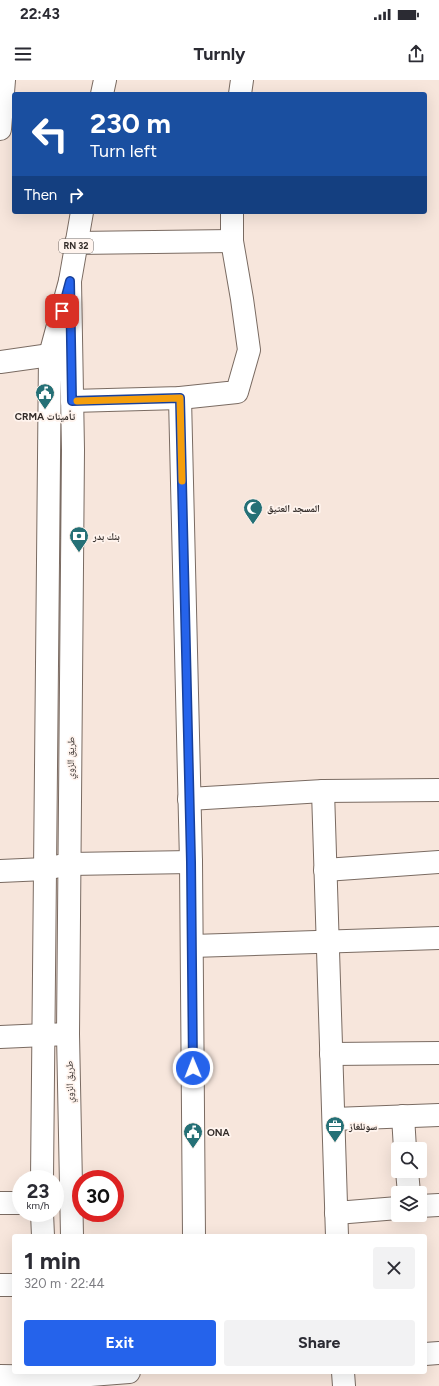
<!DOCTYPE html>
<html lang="en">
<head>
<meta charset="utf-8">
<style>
	:root { --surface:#fff; --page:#f2f2f3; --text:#2b2b33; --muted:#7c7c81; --accent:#2563eb }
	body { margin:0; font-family:Figtree,"Noto Naskh Arabic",sans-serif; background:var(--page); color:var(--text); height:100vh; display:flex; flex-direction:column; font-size:15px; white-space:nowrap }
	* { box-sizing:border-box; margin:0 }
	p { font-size:13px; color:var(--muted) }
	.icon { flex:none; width:22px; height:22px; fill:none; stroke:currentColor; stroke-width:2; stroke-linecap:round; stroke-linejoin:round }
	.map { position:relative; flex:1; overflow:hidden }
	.drawer { position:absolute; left:12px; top:1154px; width:415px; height:140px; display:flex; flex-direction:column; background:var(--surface); border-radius:4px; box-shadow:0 4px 16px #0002 }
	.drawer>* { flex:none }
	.top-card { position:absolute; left:12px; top:12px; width:415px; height:122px; border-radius:4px; box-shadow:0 4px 16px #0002; background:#1a4fa0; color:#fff; overflow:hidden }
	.controls { position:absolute; left:391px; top:1062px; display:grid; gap:8px }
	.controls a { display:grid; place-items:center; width:36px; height:36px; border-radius:4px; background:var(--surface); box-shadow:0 4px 16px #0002; font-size:20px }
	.speed { position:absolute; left:12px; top:1090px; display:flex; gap:8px; font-size:20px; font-weight:700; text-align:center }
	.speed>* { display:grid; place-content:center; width:52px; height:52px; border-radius:50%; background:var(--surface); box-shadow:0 4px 16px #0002; line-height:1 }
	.speed small { font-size:10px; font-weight:400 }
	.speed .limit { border:6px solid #d22; background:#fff; color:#111 }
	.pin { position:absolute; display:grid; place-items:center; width:34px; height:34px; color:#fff; margin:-17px; border-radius:8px; box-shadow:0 2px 6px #0006 }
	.me { position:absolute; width:44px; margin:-22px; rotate:359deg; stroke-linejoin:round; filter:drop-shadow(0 0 3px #0008) }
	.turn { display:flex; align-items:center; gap:14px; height:84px; padding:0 12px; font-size:18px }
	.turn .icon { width:52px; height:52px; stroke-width:2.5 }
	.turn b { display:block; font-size:28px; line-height:34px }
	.then { display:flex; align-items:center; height:38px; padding:0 12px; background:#0003; gap:8px; font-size:15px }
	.round { display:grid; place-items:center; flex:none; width:42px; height:42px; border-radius:4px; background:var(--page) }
	.overview { display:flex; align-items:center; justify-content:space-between; height:68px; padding:0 12px }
	h1 { font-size:24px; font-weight:700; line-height:30px }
	.cta { display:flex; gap:8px; margin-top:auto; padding:8px 12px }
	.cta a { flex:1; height:46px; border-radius:4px; background:var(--accent); color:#fff; font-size:16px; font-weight:700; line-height:46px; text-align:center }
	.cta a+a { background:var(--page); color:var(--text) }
	.status { display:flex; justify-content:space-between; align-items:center; height:28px; padding:0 20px; background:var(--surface); direction:ltr }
	.status svg { height:11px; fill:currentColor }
	header { display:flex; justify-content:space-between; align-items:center; height:52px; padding:0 12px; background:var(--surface); font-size:18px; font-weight:700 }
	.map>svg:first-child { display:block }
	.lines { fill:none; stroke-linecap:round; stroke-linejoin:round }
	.minor-casing { stroke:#7a6b62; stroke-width:24 }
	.major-casing { stroke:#7a6b62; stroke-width:24 }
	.minor { stroke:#fff; stroke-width:22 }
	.major { stroke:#fff; stroke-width:22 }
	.route-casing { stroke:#184099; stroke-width:10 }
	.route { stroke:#2563eb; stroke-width:7 }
	.slow { stroke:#f59e0b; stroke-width:7 }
	.labels { text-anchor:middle; stroke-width:3.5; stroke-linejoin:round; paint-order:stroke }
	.shield { fill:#fff4ee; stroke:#706864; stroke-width:1 }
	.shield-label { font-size:9px; font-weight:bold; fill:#332c29 }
	.poi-label { font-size:10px; font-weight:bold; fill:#332c29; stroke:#fff4ee; text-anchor:start }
	.street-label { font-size:10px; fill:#332c29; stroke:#fff4ee }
</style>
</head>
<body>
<div class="status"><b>22:43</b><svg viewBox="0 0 49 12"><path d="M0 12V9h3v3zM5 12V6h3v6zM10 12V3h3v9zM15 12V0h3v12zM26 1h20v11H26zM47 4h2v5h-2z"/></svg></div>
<header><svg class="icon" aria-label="menu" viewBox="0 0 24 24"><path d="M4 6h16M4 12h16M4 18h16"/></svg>Turnly<svg class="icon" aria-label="share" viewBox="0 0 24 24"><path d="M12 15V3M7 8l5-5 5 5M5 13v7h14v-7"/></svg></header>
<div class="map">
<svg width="439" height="1306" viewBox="0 0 439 1306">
	<rect width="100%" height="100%" fill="#f7e6dc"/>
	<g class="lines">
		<defs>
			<g id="minor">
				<polyline points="240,14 242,0"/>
				<polyline points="0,49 4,0"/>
				<polyline points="76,163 232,161"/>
				<polyline points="180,318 191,782 194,1156"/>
				<polyline points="72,321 180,318 237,312 249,270 242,219 232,161 232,132"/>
				<polyline points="323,711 337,1156"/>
				<polyline points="189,719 323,711 439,710"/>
				<polyline points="325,790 439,782"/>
				<polyline points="0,791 45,789 69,784 191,782"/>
				<polyline points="192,866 439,858"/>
				<polyline points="0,957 68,954"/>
				<polyline points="331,974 439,973"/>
				<polyline points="403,1036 405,1069"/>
				<polyline points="334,1039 439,1035"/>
				<polyline points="407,1091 409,1113"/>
				<polyline points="0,1123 21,1123"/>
				<polyline points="420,1126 439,1125"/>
				<polyline points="336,1133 398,1128"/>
				<polyline points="0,1205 14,1205"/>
				<polyline points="425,1274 439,1273"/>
				<polyline points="343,1292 344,1306"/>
				<polyline points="0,1296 65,1297 129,1292"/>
			</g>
			<g id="major">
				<polyline points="102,14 105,0"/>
				<polyline points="70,201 82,132"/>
				<polyline points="0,282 50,275 65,275"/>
				<polyline points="42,1099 50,275 70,201 73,370 68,954 72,1156"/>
				<polyline points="42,1133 43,1156"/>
				<polyline points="65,1292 66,1306"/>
			</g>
		</defs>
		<use href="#minor" class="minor-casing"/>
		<use href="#major" class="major-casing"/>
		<use href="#minor" class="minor"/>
		<use href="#major" class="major"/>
	</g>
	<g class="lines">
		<defs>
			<polyline id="route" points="62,231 70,201 72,321 180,318 191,782 193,988"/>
		</defs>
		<use href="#route" class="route-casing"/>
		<use href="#route" class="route"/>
		<polyline class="slow" points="77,321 180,318 182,401"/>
	</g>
	<defs>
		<symbol id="civic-pin" viewBox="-11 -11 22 30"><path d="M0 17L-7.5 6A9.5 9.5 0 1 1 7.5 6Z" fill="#257076" stroke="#fff4ee"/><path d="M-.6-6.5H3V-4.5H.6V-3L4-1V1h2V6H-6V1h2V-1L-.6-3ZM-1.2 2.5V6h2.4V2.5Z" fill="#fff"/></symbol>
		<symbol id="mosque-pin" viewBox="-11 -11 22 30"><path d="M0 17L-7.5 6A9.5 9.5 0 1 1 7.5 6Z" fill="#257076" stroke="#fff4ee"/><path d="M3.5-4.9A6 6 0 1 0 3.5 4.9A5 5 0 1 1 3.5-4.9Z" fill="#fff"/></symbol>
		<symbol id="bank-pin" viewBox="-11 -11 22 30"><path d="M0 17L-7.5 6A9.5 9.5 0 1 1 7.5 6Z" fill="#257076" stroke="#fff4ee"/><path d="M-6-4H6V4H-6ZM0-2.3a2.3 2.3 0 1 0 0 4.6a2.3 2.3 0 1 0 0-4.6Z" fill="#fff"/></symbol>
		<symbol id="office-pin" viewBox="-11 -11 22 30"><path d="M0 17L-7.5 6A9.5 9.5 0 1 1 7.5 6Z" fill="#257076" stroke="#fff4ee"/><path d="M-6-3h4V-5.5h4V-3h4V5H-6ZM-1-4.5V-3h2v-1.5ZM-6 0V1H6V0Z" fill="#fff"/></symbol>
	</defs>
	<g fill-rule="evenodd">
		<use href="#civic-pin" x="34" y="302" width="22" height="30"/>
		<use href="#mosque-pin" x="242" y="417" width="22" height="30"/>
		<use href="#bank-pin" x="68" y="445" width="22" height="30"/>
		<use href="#office-pin" x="324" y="1035" width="22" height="30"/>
		<use href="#civic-pin" x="182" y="1041" width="22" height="30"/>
	</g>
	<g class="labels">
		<rect class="shield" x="59" y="159" width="34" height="14" rx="3"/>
		<g class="shield-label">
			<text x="76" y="169">RN 32</text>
		</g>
		<g class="poi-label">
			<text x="45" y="340" text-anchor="middle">CRMA تأمينات</text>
			<text x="267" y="432">المسجد العتيق</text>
			<text x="93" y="460">بنك بدر</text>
			<text x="349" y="1050">سونلغاز</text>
			<text x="207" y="1056">ONA</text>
		</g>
		<g class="street-label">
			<text transform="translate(70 678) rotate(-89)" y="4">طريق الزوي</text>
			<text transform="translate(69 1002) rotate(-91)" y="4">طريق الزوي</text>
		</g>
	</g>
</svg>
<div class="controls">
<a><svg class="icon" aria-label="search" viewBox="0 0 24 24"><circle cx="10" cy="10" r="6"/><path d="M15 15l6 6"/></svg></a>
<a><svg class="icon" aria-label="layers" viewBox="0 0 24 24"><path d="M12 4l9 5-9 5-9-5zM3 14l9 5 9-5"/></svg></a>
</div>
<div class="speed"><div>23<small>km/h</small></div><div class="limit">30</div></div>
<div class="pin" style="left:62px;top:231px;background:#d93025"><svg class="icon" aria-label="arrive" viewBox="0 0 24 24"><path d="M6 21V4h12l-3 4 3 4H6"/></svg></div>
<svg class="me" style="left:193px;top:988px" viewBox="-20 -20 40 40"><circle r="17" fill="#2563eb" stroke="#fff" stroke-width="3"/><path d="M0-11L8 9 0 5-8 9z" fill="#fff"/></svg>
<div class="top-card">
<div class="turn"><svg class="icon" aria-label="left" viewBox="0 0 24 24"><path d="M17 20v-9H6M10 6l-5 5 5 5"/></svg><div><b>230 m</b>Turn left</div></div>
<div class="then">Then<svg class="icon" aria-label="right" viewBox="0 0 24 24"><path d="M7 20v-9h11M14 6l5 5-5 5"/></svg></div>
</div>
<section class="drawer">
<div class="overview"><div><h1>1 min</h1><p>320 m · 22:44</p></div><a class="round"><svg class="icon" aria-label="close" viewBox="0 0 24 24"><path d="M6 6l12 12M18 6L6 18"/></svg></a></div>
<div class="cta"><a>Exit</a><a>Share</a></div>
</section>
</div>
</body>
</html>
